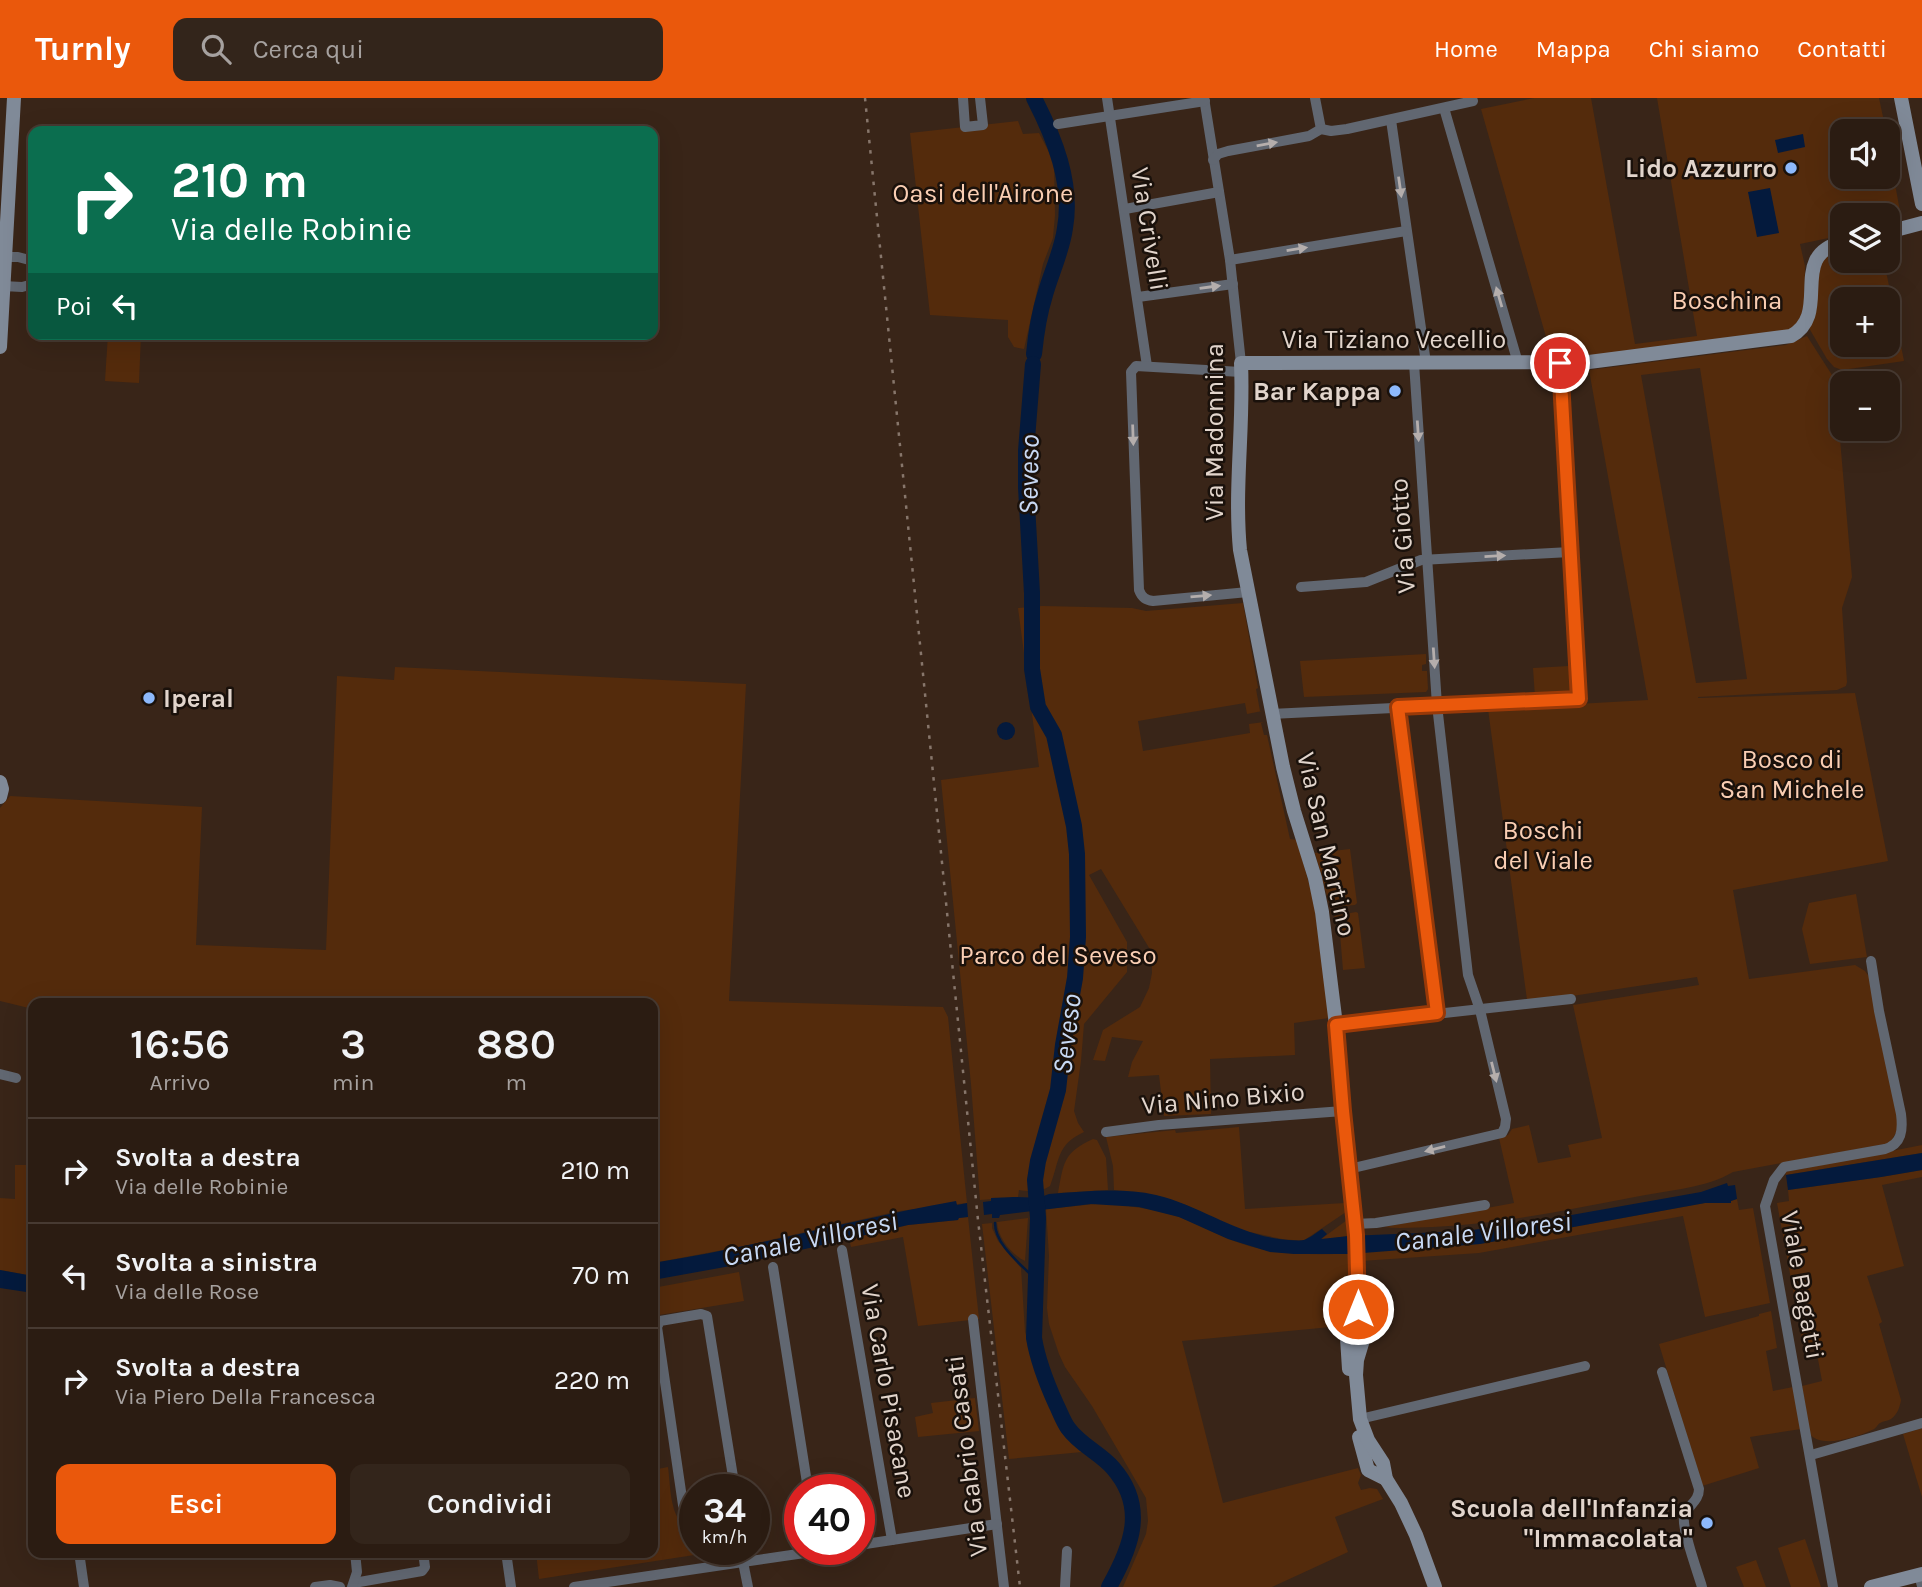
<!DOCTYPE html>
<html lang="it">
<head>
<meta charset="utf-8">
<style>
	:root { --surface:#2b1c12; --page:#33251b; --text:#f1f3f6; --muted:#a6a19f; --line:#473a32; --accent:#ea580c }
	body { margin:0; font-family:Karla,sans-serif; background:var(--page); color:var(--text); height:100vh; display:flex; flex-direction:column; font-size:26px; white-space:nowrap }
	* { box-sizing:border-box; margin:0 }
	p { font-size:23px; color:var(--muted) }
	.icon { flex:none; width:38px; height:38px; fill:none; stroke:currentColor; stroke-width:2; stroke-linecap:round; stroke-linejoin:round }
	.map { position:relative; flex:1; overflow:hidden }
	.details { position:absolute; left:28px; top:900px; width:630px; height:560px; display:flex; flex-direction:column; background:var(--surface); border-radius:14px; box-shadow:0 7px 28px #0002,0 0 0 2px var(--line) }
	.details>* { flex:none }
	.guide { position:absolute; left:28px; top:28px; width:630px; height:214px; border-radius:14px; box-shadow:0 7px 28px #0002,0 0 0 2px var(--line); background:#0b6e4f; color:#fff; overflow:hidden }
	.controls { position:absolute; left:1830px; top:21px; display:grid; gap:14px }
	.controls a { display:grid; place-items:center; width:70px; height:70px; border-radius:14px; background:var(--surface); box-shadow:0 7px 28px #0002,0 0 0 2px var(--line); font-size:35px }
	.speed { position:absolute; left:679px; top:1376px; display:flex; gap:14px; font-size:35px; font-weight:700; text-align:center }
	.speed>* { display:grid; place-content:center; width:91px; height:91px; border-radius:50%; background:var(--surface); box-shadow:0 7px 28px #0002,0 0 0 2px var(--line); line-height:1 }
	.speed small { font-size:18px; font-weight:400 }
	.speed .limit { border:10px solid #d22; background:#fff; color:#111 }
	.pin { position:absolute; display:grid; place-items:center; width:60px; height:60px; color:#fff; margin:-30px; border:4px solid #fff; border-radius:50%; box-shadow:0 2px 7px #0007 }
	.me { position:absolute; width:77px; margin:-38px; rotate:0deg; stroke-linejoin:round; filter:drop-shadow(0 0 5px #0008) }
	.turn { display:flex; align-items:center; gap:24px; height:147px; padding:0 28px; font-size:32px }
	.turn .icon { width:91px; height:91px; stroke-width:2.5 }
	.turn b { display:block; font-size:49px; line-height:60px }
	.then { display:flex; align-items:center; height:66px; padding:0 28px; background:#0003; gap:14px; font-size:26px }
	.eta { display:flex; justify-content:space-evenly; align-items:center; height:119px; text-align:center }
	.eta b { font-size:42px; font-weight:600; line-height:49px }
	.cta { display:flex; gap:14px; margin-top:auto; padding:14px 28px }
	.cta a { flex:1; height:80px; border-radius:14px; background:var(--accent); color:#fff; font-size:28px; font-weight:600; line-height:80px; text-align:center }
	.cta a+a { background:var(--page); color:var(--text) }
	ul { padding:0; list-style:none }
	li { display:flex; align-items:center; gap:21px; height:105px; padding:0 28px; border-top:2px solid var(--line) }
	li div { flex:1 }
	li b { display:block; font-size:26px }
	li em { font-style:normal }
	header { display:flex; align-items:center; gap:42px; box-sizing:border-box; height:98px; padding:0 35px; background:var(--accent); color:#fff }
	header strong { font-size:33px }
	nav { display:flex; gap:38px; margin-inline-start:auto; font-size:24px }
	.search { width:490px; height:63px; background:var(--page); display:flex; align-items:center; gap:18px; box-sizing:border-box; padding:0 24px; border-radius:14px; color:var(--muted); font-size:26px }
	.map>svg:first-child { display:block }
	.green { fill:#542b0c; fill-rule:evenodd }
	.water { fill:#041a3d }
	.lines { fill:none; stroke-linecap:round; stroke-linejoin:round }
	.stream { stroke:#041a3d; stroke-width:2.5 }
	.river { stroke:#041a3d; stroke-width:16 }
	.street { stroke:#616771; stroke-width:10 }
	.secondary { stroke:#808a98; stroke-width:14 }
	.rail { stroke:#87766b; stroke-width:2.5; stroke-dasharray:3.5 7; stroke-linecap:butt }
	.oneway { fill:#b5aeac }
	.route-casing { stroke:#983908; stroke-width:18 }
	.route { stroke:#ea580c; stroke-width:12 }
	.poi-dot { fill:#8db9fc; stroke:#1a110b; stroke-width:2.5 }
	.labels { text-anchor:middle; stroke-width:5; stroke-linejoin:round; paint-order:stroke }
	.poi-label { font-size:26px; font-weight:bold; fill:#e2d5cc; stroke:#1a110b; text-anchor:end }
	.park-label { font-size:26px; fill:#faceb3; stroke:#1a110b }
	.street-label { font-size:26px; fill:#e2d5cc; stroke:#1a110b }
	.water-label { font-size:28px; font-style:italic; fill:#c8d9f4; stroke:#1a110b }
</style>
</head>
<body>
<header>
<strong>Turnly</strong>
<div class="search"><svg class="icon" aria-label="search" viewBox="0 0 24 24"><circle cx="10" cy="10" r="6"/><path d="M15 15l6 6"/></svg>Cerca qui</div>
<nav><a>Home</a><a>Mappa</a><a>Chi siamo</a><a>Contatti</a></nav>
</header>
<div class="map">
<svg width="1922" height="1489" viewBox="0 0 1922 1489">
	<rect width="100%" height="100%" fill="#392518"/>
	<g class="green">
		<polygon points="1534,0 1591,0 1635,246 1697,238 1657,0 1879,0 1886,33 1843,33 1843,79 1888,79 1888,48 1902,124 1888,127 1888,117 1843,117 1843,137 1800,146 1805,168 1804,218 1790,232 1636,255 1552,260 1481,11"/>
		<polygon points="1018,23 1023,36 1039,35 1054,64 1055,117 1053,140 1043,166 1024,251 1014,249 1008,239 1008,222 930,217 910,35"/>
		<path d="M 1843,150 L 1843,163 L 1884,163 L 1904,263 L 1842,272 L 1834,269 L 1827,261 L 1809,230 L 1815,176 L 1828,155 ZM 1843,201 L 1888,201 L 1888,247 L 1843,247 Z"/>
		<polygon points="108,236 141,236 139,285 105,283"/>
		<path d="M 1807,238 L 1832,277 L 1837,307 L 1852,479 L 1842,510 L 1847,584 L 1846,588 L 1837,592 L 1698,599 L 1698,600 L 1855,595 L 1888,763 L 1733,792 L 1749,881 L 1855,867 L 1865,873 L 1870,880 L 1898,1016 L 1898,1031 L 1890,1045 L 1733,1074 C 1706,1090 1670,1092 1640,1098 C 1572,1111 1502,1126 1433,1129 C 1417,1129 1400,1131 1384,1129 L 1514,1105 L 1499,1040 L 1508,1037 L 1512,1031 L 1529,1027 L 1538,1065 L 1571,1059 L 1568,1047 L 1602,1040 L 1573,907 L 1699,887 L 1697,879 L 1572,898 L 1527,902 L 1488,611 L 1648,602 L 1589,272 L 1786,247 ZM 1700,270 L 1747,581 L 1696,585 L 1641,277 Z"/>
		<path d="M 1243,505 L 1258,590 L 1256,591 L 1260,613 L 1262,613 L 1247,616 L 1245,605 L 1138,623 L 1143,653 L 1250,635 L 1249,626 L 1264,624 L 1261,625 L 1264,637 L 1267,637 L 1290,741 L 1297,742 L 1314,804 L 1329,920 L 1294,925 L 1295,957 L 1210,961 L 1211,1016 L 1164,1018 L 1159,977 L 1128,979 L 1132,964 L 1143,943 L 1112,939 L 1105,963 L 1093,962 L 1103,932 L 1140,909 L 1149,890 L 1152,875 L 1151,853 L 1101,771 L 1089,777 L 1127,844 L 1127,874 L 1084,926 L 1081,963 L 1074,1013 L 1078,1025 L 1084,1034 C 1056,1047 1060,1062 1050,1088 C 1041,1094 1029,1094 1019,1092 L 1018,1099 L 980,1102 L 971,986 L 941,682 L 1039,669 L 1018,510 L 1042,508 L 1132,510 L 1146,513 Z"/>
		<polygon points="1426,556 1426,566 1422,567 1422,573 1427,573 1428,591 1426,594 1304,599 1300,563"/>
		<polygon points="1569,568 1571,597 1535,599 1533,570"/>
		<polygon points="395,569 746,586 729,903 943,909 948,919 967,1105 899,1113 739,1149 653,1165 653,905 33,905 33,911 0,903 0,710 10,698 202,709 196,847 326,852 337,578 394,582"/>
		<polygon points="1350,751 1357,805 1355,807 1333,809 1329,805 1315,755"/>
		<polygon points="1856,796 1867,859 1810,866 1802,831 1809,805"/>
		<polygon points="1356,814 1358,815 1365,870 1343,872 1339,824 1334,818"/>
		<polygon points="1239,1029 1245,1111 1345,1105 1346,1114 1303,1143 1282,1141 1245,1133 1226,1126 1186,1107 1158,1098 1114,1092 1113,1068 1106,1039 1175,1032 1176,1035"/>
		<path d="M 1093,1041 L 1097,1042 L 1106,1060 L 1108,1092 L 1058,1095 C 1064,1064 1063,1055 1093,1041 Z"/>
		<polygon points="1922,1047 1922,1055 1786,1077 1785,1074"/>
		<polygon points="15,1067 33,1067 33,1178 0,1172 0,1100 15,1101"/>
		<path d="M 1922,1072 L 1922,1079 L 1882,1087 L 1904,1168 L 1867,1178 L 1882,1224 L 1879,1226 L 1901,1302 C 1900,1309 1897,1317 1891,1321 C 1888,1323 1883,1323 1880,1325 C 1877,1327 1876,1331 1872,1332 C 1858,1339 1820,1351 1810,1336 L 1802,1288 L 1822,1283 L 1815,1245 L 1803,1246 L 1777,1105 L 1789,1103 L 1788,1092 L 1881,1079 Z"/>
		<polygon points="1737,1101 1739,1112 1753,1110 1770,1205 1705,1219 1683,1118 1479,1155 1361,1163 1361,1154 1480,1146 1705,1105 1730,1105 1731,1103"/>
		<path d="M 1105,1105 C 1130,1108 1155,1111 1179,1119 C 1203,1128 1224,1141 1249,1148 C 1282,1158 1316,1156 1350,1156 L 1353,1217 L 1347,1222 L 1331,1224 L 1331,1229 L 1182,1243 L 1223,1405 L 1358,1370 L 1361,1377 L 1358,1385 L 1361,1392 L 1370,1390 L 1377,1391 L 1383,1401 L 1335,1419 L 1348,1454 L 1272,1489 L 1123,1489 L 1146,1436 L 1148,1423 L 1146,1400 L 1092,1308 L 1065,1269 L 1059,1256 L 1049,1226 L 1047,1210 L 1049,1158 L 1046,1111 Z"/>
		<polygon points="968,1119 979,1221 918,1228 903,1139 851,1149 849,1141 908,1127 958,1122 958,1120"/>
		<path d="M 1028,1120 L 1025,1163 C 1011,1156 998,1140 997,1124 Z"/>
		<polygon points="1347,1122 1349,1138 1320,1142"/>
		<polygon points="992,1125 992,1130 998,1143 1021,1170 1025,1234 1039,1281 1065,1332 1082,1354 1009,1361 982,1126"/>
		<polygon points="739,1174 744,1203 653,1218 653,1190"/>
		<polygon points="1771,1213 1777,1250 1766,1253 1773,1293 1793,1289 1801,1331 1750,1339 1759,1370 1702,1388 1659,1246 1759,1218 1759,1216"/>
		<polygon points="975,1300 979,1333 918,1339 915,1319 933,1315 931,1305"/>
		<polygon points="1922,1330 1922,1399 1903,1336"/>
		<path d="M 668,1369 C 671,1390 669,1428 695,1433 L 695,1451 L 733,1451 L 539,1481 L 536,1454 L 653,1454 L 653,1372 Z"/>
		<polygon points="1805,1441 1821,1489 1791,1489 1778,1450"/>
		<polygon points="1756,1462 1766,1489 1744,1489 1736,1469"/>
	</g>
	<g class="water">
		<polygon points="1803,36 1805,49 1778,55 1775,42"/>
		<polygon points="1770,90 1779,135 1757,139 1748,94"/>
		<circle cx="1006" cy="633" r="9"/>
		<polygon points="1922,1055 1922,1072 1881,1079 1788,1092 1786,1077"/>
		<path d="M 1727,1085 L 1728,1088 L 1735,1087 L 1737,1101 L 1731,1103 L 1731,1105 L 1705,1105 L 1480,1146 L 1350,1156 L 1294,1156 L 1270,1154 L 1228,1141 L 1179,1119 L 1139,1109 L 1091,1106 L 1000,1117 L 999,1120 L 992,1120 L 992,1116 L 984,1117 L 983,1104 L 991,1103 L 991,1100 C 999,1100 1007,1099 1014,1099 C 1026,1099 1038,1101 1049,1096 C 1084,1094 1120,1089 1156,1097 C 1203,1108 1237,1138 1288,1142 C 1293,1142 1299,1143 1304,1142 C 1310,1140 1317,1134 1322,1131 L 1327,1136 L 1321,1141 L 1349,1138 L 1465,1133 L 1532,1124 L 1701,1094 Z"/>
		<path d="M 956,1103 L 957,1107 L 967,1105 L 968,1119 L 959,1120 L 958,1122 L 908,1127 L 736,1167 L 653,1182 L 653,1165 C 755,1149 855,1121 956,1103 Z"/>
		<polygon points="0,1172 33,1178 33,1195 0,1190"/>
	</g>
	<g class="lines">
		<path class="stream" d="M 995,1125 C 995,1147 1021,1166 1035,1181"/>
		<g class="river">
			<path d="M 1034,256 C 1036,236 1039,216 1045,197 C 1051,175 1062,153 1065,130 C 1073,85 1054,39 1034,0"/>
			<path d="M 1033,266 L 1026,353 L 1026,389 L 1032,495 L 1032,571 L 1038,609 L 1054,637 L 1074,728 L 1077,756 L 1078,839 L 1075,880 L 1063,947 L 1058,992 L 1038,1063 L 1035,1082 L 1038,1120 L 1034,1240 C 1038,1264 1046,1284 1056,1306 C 1060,1314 1063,1323 1068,1330 C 1080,1347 1100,1355 1113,1370 C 1147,1409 1132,1448 1109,1489"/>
		</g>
		<g class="street">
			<polyline points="963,0 965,29 983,27 980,0"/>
			<polyline points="1107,0 1147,268"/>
			<polyline points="1204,0 1230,162 1241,265"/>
			<polyline points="1315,0 1321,31"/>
			<polyline points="1444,10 1518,265"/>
			<polyline points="1391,22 1426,265"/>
			<polyline points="1058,26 1205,3"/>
			<polyline points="1213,62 1218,56 1228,53 1309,38 1321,31 1331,33 1347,31 1473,3 1472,0"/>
			<polyline points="1125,111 1219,94"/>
			<polyline points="5,159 18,159 33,163"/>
			<polyline points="1230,162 1406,133"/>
			<polyline points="3,188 22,189 33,186"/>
			<polyline points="1138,199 1233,186"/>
			<path d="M 1241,274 L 1136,268 L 1131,274 L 1139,492 C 1142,500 1146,502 1153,503 L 1248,494"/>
			<polyline points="1301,489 1366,484 1421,462 1570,454"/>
			<polyline points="1398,609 1437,915"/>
			<polyline points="1271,616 1579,601 1560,265"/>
			<polyline points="1336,927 1571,901"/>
			<polyline points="0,976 16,980"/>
			<polyline points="1106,1034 1159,1027 1343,1013"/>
			<polyline points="1349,1071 1502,1035 1505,1029 1506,1021 1480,912 1468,877 1437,607 1414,265"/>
			<polyline points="1355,1126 1376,1125 1485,1107"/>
			<polyline points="842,1152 892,1442"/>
			<polyline points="773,1169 808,1391"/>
			<polyline points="973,1221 1004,1489"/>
			<path d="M 1662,1274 L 1699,1391 C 1699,1404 1687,1407 1684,1419 C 1682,1432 1698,1475 1702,1489"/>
			<polyline points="1360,1321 1585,1268"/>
			<polyline points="1811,1357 1922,1325"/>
			<polyline points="695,1422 688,1419 683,1407 657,1229 660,1223 701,1216 707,1218 735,1391"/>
			<polyline points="859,1447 997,1426"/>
			<polyline points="79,1454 84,1489"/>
			<polyline points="506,1454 511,1489"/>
			<polyline points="743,1464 748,1489"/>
			<polyline points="1919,1477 1922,1488"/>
			<polyline points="354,1485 422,1473 425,1469 423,1454"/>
			<polyline points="315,1489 330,1487 340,1489"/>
			<polyline points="352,1489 357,1474 355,1454"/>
			<polyline points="574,1489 832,1451"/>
			<polyline points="1065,1489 1067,1453"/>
			<path d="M 1833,1489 L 1765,1108 L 1774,1082 L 1784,1069 L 1885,1051 C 1902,1046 1903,1032 1901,1016 L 1879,913 L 1871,863"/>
		</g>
		<g class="secondary">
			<polyline points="1901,0 1922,106"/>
			<polyline points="1888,134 1922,125"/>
			<polyline points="0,249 14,0"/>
			<polyline points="0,684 2,691 0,699"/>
			<polyline points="1349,1271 1347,1240 1358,1223"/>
			<polyline points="1359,1339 1368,1372 1386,1381"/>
			<path d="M 1435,1489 L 1416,1437 L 1401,1405 L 1386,1381 L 1383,1365 L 1368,1342 L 1360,1321 L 1356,1277 L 1357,1262 L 1363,1242 L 1358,1223 L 1356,1137 L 1343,1013 L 1336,927 L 1322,814 L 1315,780 L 1294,713 L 1283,669 L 1240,452 C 1234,390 1244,328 1241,265 L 1589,264 L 1791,238 C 1833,215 1786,157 1843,144"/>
			<polyline points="1871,1489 1922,1476"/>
		</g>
		<polyline class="rail" points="865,0 978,1122 1020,1489"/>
	</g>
	<defs><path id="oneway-solid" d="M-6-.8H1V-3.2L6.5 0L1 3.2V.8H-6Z" transform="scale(1.75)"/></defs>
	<g class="oneway">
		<use href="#oneway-solid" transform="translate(1267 46) rotate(-10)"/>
		<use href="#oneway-solid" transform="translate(1400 89) rotate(82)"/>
		<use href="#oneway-solid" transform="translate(1297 151) rotate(-9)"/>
		<use href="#oneway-solid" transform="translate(1210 189) rotate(-8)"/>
		<use href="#oneway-solid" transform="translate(1499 199) rotate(-106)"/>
		<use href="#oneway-solid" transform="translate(1418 333) rotate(86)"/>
		<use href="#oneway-solid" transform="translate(1133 337) rotate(88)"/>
		<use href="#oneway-solid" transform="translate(1495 458) rotate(-3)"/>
		<use href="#oneway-solid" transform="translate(1201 498) rotate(-5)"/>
		<use href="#oneway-solid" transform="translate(1434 560) rotate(86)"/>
		<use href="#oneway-solid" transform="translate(1494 974) rotate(76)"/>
		<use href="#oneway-solid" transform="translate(1435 1051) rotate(166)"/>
	</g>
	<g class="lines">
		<defs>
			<polyline id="route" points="1358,1211 1356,1137 1343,1013 1336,927 1437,915 1398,609 1579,601 1560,265"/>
		</defs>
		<use href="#route" class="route-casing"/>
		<use href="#route" class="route"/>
	</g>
	<g class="poi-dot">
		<circle cx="1791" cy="70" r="7"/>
		<circle cx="1395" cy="293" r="7"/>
		<circle cx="149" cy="600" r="7"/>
		<circle cx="1707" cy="1425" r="7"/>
	</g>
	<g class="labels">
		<g class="poi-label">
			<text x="1777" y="79">Lido Azzurro</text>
			<text x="1381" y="302">Bar Kappa</text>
			<text x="163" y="609" text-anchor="start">Iperal</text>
			<text x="1693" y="1419">Scuola dell'Infanzia<tspan x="1693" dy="30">"Immacolata"</tspan></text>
		</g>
		<g class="park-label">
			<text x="983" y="104">Oasi dell'Airone</text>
			<text x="1727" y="211">Boschina</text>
			<text x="1792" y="670">Bosco di<tspan x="1792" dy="30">San Michele</tspan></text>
			<text x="1543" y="741">Boschi<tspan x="1543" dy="30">del Viale</tspan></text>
			<text x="1058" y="866">Parco del Seveso</text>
		</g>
		<g class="street-label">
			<text transform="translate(1150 131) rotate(81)" y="9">Via Crivelli</text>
			<text x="1394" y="250">Via Tiziano Vecellio</text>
			<text transform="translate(1214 334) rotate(-90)" y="9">Via Madonnina</text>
			<text transform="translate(1402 438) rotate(-94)" y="9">Via Giotto</text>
			<text transform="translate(1327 746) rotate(77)" y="9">Via San Martino</text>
			<text transform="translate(1223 1000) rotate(-5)" y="9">Via Nino Bixio</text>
			<text transform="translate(1803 1187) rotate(80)" y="9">Viale Bagatti</text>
			<text transform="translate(889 1293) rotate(80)" y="9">Via Carlo Pisacane</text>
			<text transform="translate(966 1358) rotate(-97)" y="9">Via Gabrio Casati</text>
		</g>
		<g class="water-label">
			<text transform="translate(1028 377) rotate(-89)" y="10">Seveso</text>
			<text transform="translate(1066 936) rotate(-83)" y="10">Seveso</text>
			<text transform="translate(1483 1133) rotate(-7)" y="10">Canale Villoresi</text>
			<text transform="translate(810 1140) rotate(-12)" y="10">Canale Villoresi</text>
		</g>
	</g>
</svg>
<div class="controls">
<a><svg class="icon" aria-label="sound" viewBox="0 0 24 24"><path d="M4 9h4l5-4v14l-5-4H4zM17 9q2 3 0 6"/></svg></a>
<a><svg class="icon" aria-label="layers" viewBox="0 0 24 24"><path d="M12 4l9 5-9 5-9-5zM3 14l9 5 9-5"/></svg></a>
<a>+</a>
<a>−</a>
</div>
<div class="speed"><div>34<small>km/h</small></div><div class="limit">40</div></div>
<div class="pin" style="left:1560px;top:265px;background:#d93025"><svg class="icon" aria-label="arrive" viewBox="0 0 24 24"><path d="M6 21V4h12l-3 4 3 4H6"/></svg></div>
<svg class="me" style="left:1358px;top:1211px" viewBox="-20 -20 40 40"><circle r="17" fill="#ea580c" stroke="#fff" stroke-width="3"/><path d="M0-11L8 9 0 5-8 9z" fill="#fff"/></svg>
<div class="guide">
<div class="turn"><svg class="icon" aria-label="right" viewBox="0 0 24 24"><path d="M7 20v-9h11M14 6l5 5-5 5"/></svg><div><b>210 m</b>Via delle Robinie</div></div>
<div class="then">Poi<svg class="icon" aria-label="left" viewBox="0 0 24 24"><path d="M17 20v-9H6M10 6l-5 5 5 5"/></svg></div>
</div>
<section class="details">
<div class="eta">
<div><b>16:56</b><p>Arrivo</p></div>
<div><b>3</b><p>min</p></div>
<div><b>880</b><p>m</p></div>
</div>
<ul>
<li><svg class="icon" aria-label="right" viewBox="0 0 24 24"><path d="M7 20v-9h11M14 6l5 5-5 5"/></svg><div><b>Svolta a destra</b><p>Via delle Robinie</p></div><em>210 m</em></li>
<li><svg class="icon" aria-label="left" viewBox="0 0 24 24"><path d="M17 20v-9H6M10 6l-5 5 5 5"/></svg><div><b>Svolta a sinistra</b><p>Via delle Rose</p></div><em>70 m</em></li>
<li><svg class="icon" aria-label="right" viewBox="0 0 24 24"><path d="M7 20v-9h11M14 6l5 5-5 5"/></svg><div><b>Svolta a destra</b><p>Via Piero Della Francesca</p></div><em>220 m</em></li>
</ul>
<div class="cta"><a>Esci</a><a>Condividi</a></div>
</section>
</div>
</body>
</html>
